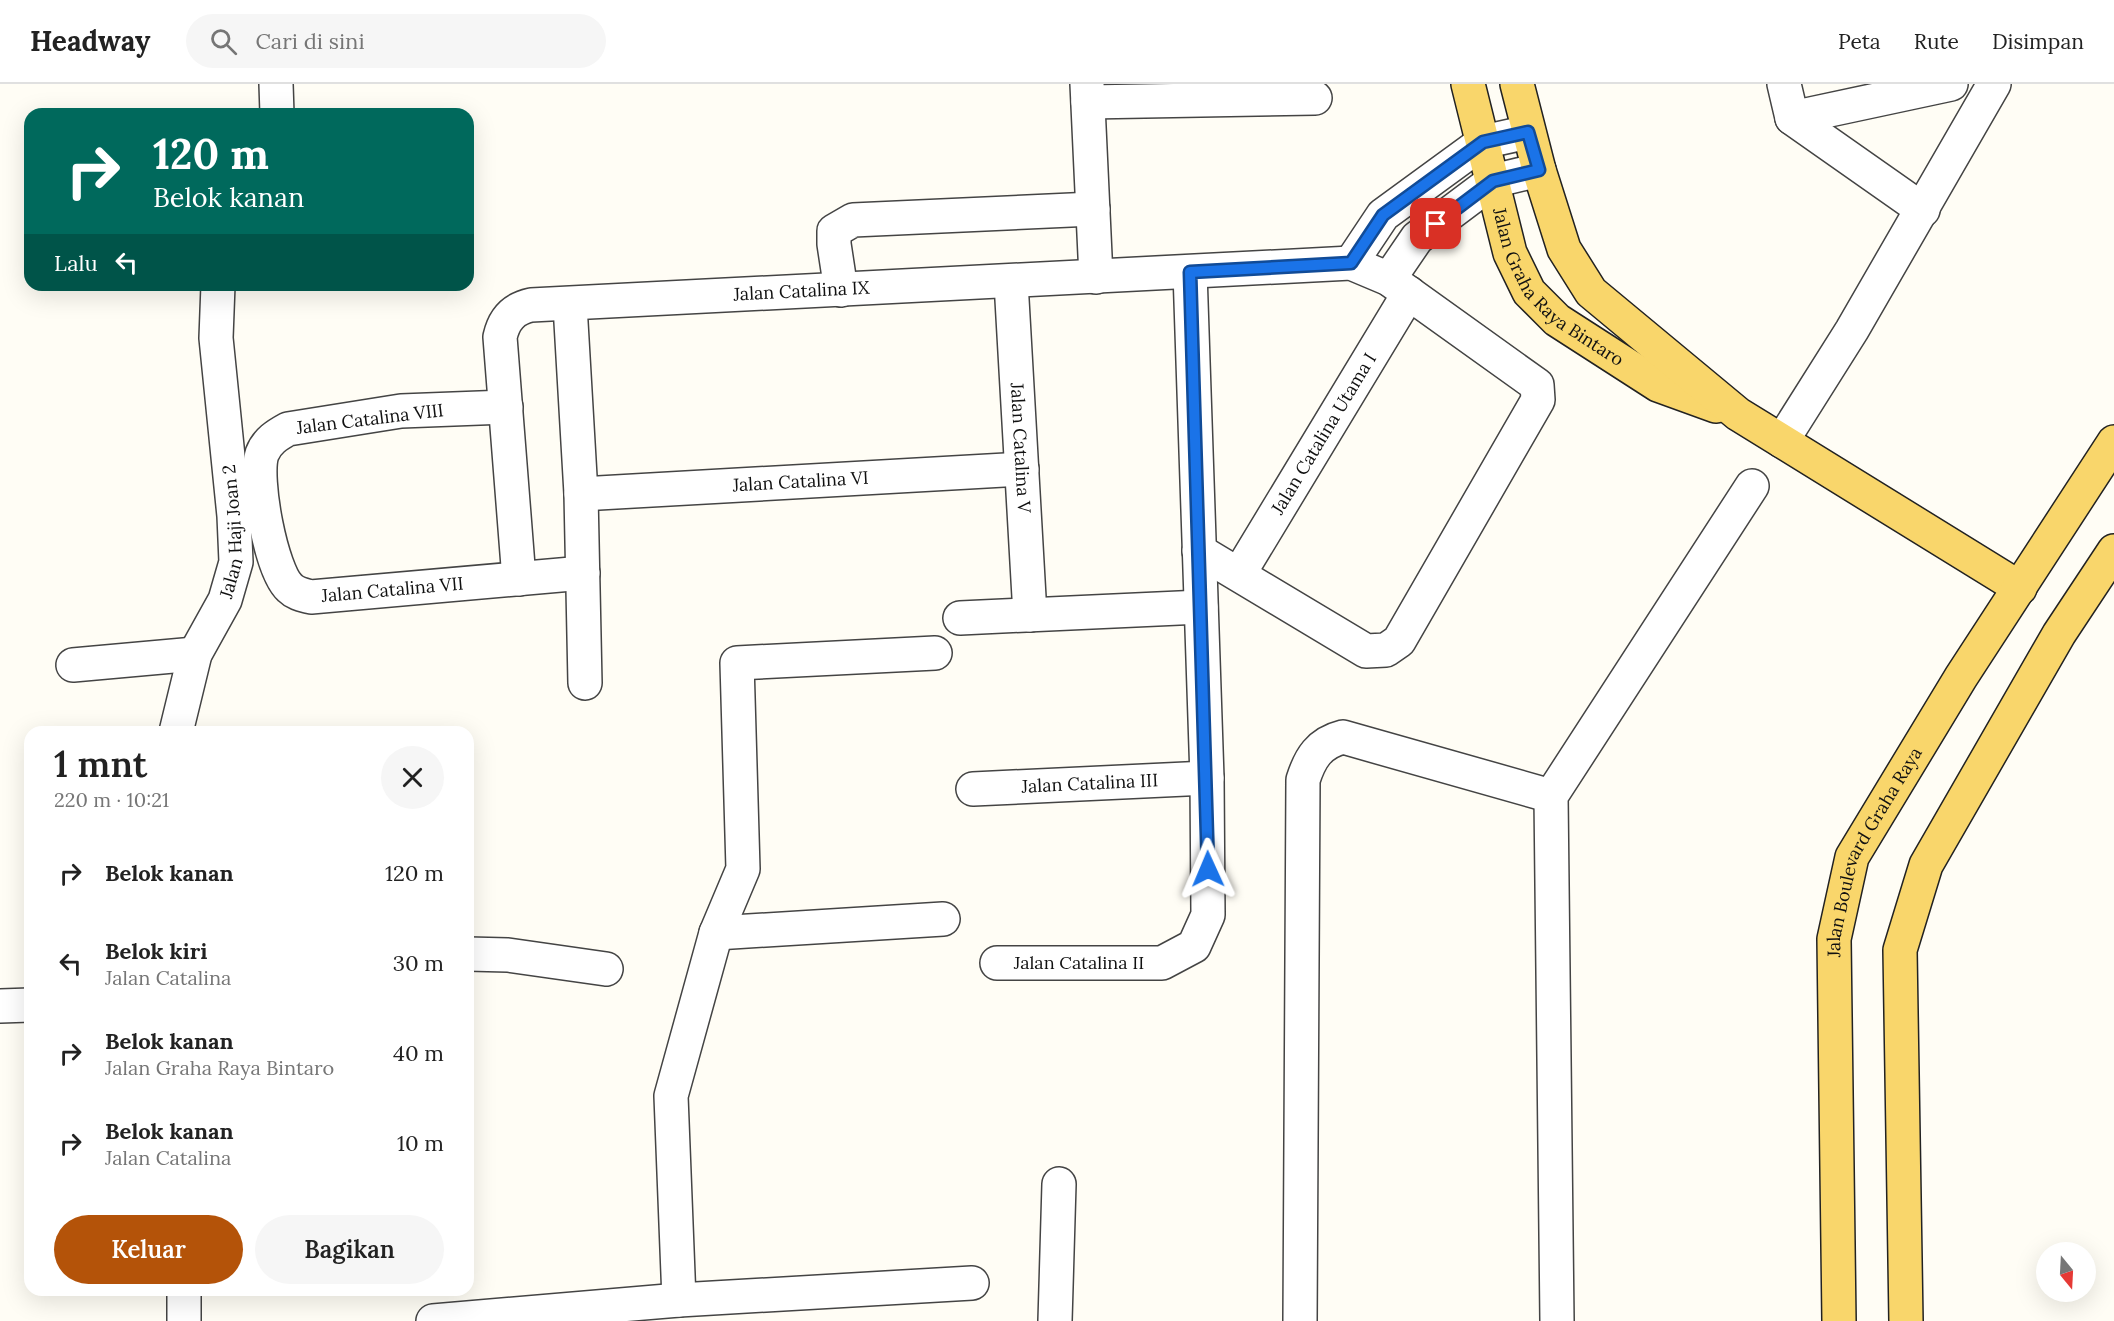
<!DOCTYPE html>
<html lang="id">
<head>
<meta charset="utf-8">
<style>
	:root { --surface:#fff; --page:#f6f6f6; --text:#222; --muted:#767676; --line:#e0e0e0; --accent:#b45309 }
	body { margin:0; font-family:Lora,serif; background:var(--page); color:var(--text); height:100vh; display:flex; flex-direction:column; font-size:22px; white-space:nowrap }
	* { box-sizing:border-box; margin:0 }
	p { font-size:20px; color:var(--muted) }
	.icon { flex:none; width:33px; height:33px; fill:none; stroke:currentColor; stroke-width:2; stroke-linecap:round; stroke-linejoin:round }
	.map { position:relative; flex:1; overflow:hidden }
	.side { position:absolute; left:24px; top:642px; width:450px; height:570px; display:flex; flex-direction:column; background:var(--surface); border-radius:18px; box-shadow:0 6px 24px #0002 }
	.side>* { flex:none }
	.top-card { position:absolute; left:24px; top:24px; width:450px; height:183px; border-radius:18px; box-shadow:0 6px 24px #0002; background:#00695c; color:#fff; overflow:hidden }
	.needle { width:39px; rotate:162deg }
	.fabs { position:absolute; left:2036px; top:1158px; display:grid; gap:12px }
	.fabs a { display:grid; place-items:center; width:60px; height:60px; border-radius:50%; background:var(--surface); box-shadow:0 6px 24px #0002; font-size:30px }
	.pin { position:absolute; display:grid; place-items:center; width:51px; height:51px; color:#fff; margin:-26px; border-radius:12px; box-shadow:0 3px 9px #0006 }
	.me { position:absolute; width:66px; margin:-33px; rotate:359deg; stroke-linejoin:round; filter:drop-shadow(0 0 4px #0008) }
	.turn { display:flex; align-items:center; gap:21px; height:126px; padding:0 30px; font-size:27px }
	.turn .icon { width:78px; height:78px; stroke-width:2.5 }
	.turn b { display:block; font-size:42px; line-height:51px }
	.then { display:flex; align-items:center; height:57px; padding:0 30px; background:#0003; gap:12px; font-size:22px }
	.round { display:grid; place-items:center; flex:none; width:63px; height:63px; border-radius:32px; background:var(--page) }
	.head { display:flex; align-items:center; justify-content:space-between; height:102px; padding:0 30px }
	h1 { font-size:36px; font-weight:600; line-height:45px }
	.primary-button { display:flex; gap:12px; margin-top:auto; padding:12px 30px }
	.primary-button a { flex:1; height:69px; border-radius:36px; background:var(--accent); color:#fff; font-size:24px; font-weight:600; line-height:69px; text-align:center }
	.primary-button a+a { background:var(--page); color:var(--text) }
	ul { padding:0; list-style:none }
	li { display:flex; align-items:center; gap:18px; height:90px; padding:0 30px }
	li div { flex:1 }
	li b { display:block; font-size:22px }
	li em { font-style:normal }
	header { display:flex; align-items:center; gap:36px; box-sizing:border-box; height:84px; padding:0 30px; background:var(--surface); border-bottom:2px solid var(--line) }
	header strong { font-size:28px }
	nav { display:flex; gap:33px; margin-inline-start:auto; font-size:21px }
	.search { width:420px; height:54px; background:var(--page); display:flex; align-items:center; gap:15px; box-sizing:border-box; padding:0 21px; border-radius:33px; color:var(--muted); font-size:22px }
	.map>svg:first-child { display:block }
	.lines { fill:none; stroke-linecap:round; stroke-linejoin:round }
	.minor-casing { stroke:#444; stroke-width:36 }
	.major-casing { stroke:#222; stroke-width:36 }
	.minor { stroke:#fff; stroke-width:33 }
	.major { stroke:#f9d66b; stroke-width:33 }
	.route-casing { stroke:#114b97; stroke-width:15 }
	.route { stroke:#1a73e8; stroke-width:10 }
	.labels { text-anchor:middle; stroke-width:6; stroke-linejoin:round; paint-order:stroke }
	.street-label { font-size:18px; fill:#111; stroke:#fff }
</style>
</head>
<body>
<header>
<strong>Headway</strong>
<div class="search"><svg class="icon" aria-label="search" viewBox="0 0 24 24"><circle cx="10" cy="10" r="6"/><path d="M15 15l6 6"/></svg>Cari di sini</div>
<nav><a>Peta</a><a>Rute</a><a>Disimpan</a></nav>
</header>
<div class="map">
<svg width="2114" height="1237" viewBox="0 0 2114 1237">
	<rect width="100%" height="100%" fill="#fffdf5"/>
	<g class="lines">
		<defs>
			<g id="minor">
				<polyline points="276,0 277,30"/>
				<polyline points="1087,0 1096,193"/>
				<polyline points="1784,0 1792,34 1923,126"/>
				<polyline points="1088,18 1315,14"/>
				<polyline points="1792,34 1951,0"/>
				<polyline points="1351,179 1383,131 1483,58 1528,48"/>
				<polyline points="1389,195 1417,154 1493,97 1539,86"/>
				<path id="s1" d="M 1011,198 L 1030,531"/>
				<polyline points="841,206 834,160 834,147 853,136 1093,125"/>
				<polyline points="570,221 581,410 585,599"/>
				<path id="s2" d="M 506,323 L 401,327 L 288,345 C 277,351 267,357 262,370 C 254,394 271,487 290,504 C 296,510 304,511 311,513 L 583,489"/>
				<polyline points="1782,357 1852,246 1994,0"/>
				<path id="s3" d="M 581,410 L 1022,385"/>
				<path id="s4" d="M 1239,490 L 1409,209"/>
				<path id="s5" d="M 519,495 L 500,253 C 504,235 513,225 531,221 L 1351,179 L 1389,195 L 1537,301 L 1538,316 L 1399,557 L 1386,566 L 1366,567 L 1199,467"/>
				<polyline points="960,534 1201,523"/>
				<polyline points="73,581 195,570"/>
				<path id="s6" d="M 176,648 L 195,570 L 225,516 L 236,478 L 234,432 L 216,254 L 218,201"/>
				<path id="s7" d="M 973,705 L 1207,694"/>
				<polyline points="716,849 943,835"/>
				<polyline points="468,870 508,871 606,885"/>
				<path id="s8" d="M 997,879 L 1162,879 L 1194,862 L 1208,831 L 1207,694 L 1190,188"/>
				<polyline points="0,922 30,921"/>
				<polyline points="184,1206 184,1237"/>
				<polyline points="679,1216 671,1012 716,849 743,785 737,579 935,569"/>
				<polyline points="433,1237 679,1216 972,1199"/>
				<polyline points="1055,1237 1059,1100"/>
				<path d="M 1300,1237 L 1303,696 C 1310,674 1319,659 1343,653 L 1551,712"/>
				<polyline points="1557,1237 1551,712 1752,402"/>
			</g>
			<g id="major">
				<path id="s9" d="M 1468,0 L 1510,169 L 1529,208 L 1557,236 L 1658,301 L 1716,322"/>
				<polyline points="1517,0 1539,86 1564,165 1591,208 1738,330 2020,504"/>
				<path id="s10" d="M 1839,1237 L 1834,855 L 1852,773 L 1961,593 L 2114,358"/>
				<polyline points="1906,1237 1900,866 1926,781 2059,550 2114,467"/>
			</g>
		</defs>
		<use href="#minor" class="minor-casing"/>
		<use href="#major" class="major-casing"/>
		<use href="#minor" class="minor"/>
		<use href="#major" class="major"/>
	</g>
	<g class="lines">
		<defs>
			<polyline id="route" points="1208,785 1190,188 1351,179 1383,131 1483,58 1528,48 1539,86 1493,97 1436,140"/>
		</defs>
		<use href="#route" class="route-casing"/>
		<use href="#route" class="route"/>
	</g>
	<g class="labels">
		<g class="street-label">
			<text dy="6" stroke="none"><textPath href="#s9" startOffset="231">Jalan Graha Raya Bintaro</textPath></text>
			<text dy="6" stroke="none"><textPath href="#s5" startOffset="561">Jalan Catalina IX</textPath></text>
			<text transform="translate(370 335) rotate(-7)" y="6">Jalan Catalina VIII</text>
			<text dy="6" stroke="none"><textPath href="#s4" startOffset="164">Jalan Catalina Utama I</textPath></text>
			<text dy="6" stroke="none"><textPath href="#s1" startOffset="166">Jalan Catalina V</textPath></text>
			<text dy="6" stroke="none"><textPath href="#s3" startOffset="220">Jalan Catalina VI</textPath></text>
			<text dy="6" stroke="none"><textPath href="#s6" startOffset="212">Jalan Haji Joan 2</textPath></text>
			<text dy="6" stroke="none"><textPath href="#s2" startOffset="501">Jalan Catalina VII</textPath></text>
			<text dy="6" stroke="none"><textPath href="#s7" startOffset="117">Jalan Catalina III</textPath></text>
			<text dy="6" stroke="none"><textPath href="#s10" startOffset="478">Jalan Boulevard Graha Raya</textPath></text>
			<text dy="6" stroke="none"><textPath href="#s8" startOffset="82">Jalan Catalina II</textPath></text>
		</g>
	</g>
</svg>
<div class="fabs">
<a><svg class="needle" viewBox="-14 -14 28 28"><path d="M0-13l5 13h-10z" fill="#e53935"/><path d="M0 13l5-13h-10z" fill="#767676"/></svg></a>
</div>
<div class="pin" style="left:1436px;top:140px;background:#d93025"><svg class="icon" aria-label="arrive" viewBox="0 0 24 24"><path d="M6 21V4h12l-3 4 3 4H6"/></svg></div>
<svg class="me" style="left:1208px;top:785px" viewBox="-20 -20 40 40"><path d="M0-17L14 15 0 8-14 15z" fill="#1a73e8" stroke="#fff" stroke-width="4"/></svg>
<div class="top-card">
<div class="turn"><svg class="icon" aria-label="right" viewBox="0 0 24 24"><path d="M7 20v-9h11M14 6l5 5-5 5"/></svg><div><b>120 m</b>Belok kanan</div></div>
<div class="then">Lalu<svg class="icon" aria-label="left" viewBox="0 0 24 24"><path d="M17 20v-9H6M10 6l-5 5 5 5"/></svg></div>
</div>
<section class="side">
<div class="head"><div><h1>1 mnt</h1><p>220 m · 10:21</p></div><a class="round"><svg class="icon" aria-label="close" viewBox="0 0 24 24"><path d="M6 6l12 12M18 6L6 18"/></svg></a></div>
<ul>
<li><svg class="icon" aria-label="right" viewBox="0 0 24 24"><path d="M7 20v-9h11M14 6l5 5-5 5"/></svg><div><b>Belok kanan</b></div><em>120 m</em></li>
<li><svg class="icon" aria-label="left" viewBox="0 0 24 24"><path d="M17 20v-9H6M10 6l-5 5 5 5"/></svg><div><b>Belok kiri</b><p>Jalan Catalina</p></div><em>30 m</em></li>
<li><svg class="icon" aria-label="right" viewBox="0 0 24 24"><path d="M7 20v-9h11M14 6l5 5-5 5"/></svg><div><b>Belok kanan</b><p>Jalan Graha Raya Bintaro</p></div><em>40 m</em></li>
<li><svg class="icon" aria-label="right" viewBox="0 0 24 24"><path d="M7 20v-9h11M14 6l5 5-5 5"/></svg><div><b>Belok kanan</b><p>Jalan Catalina</p></div><em>10 m</em></li>
</ul>
<div class="primary-button"><a>Keluar</a><a>Bagikan</a></div>
</section>
</div>
</body>
</html>
